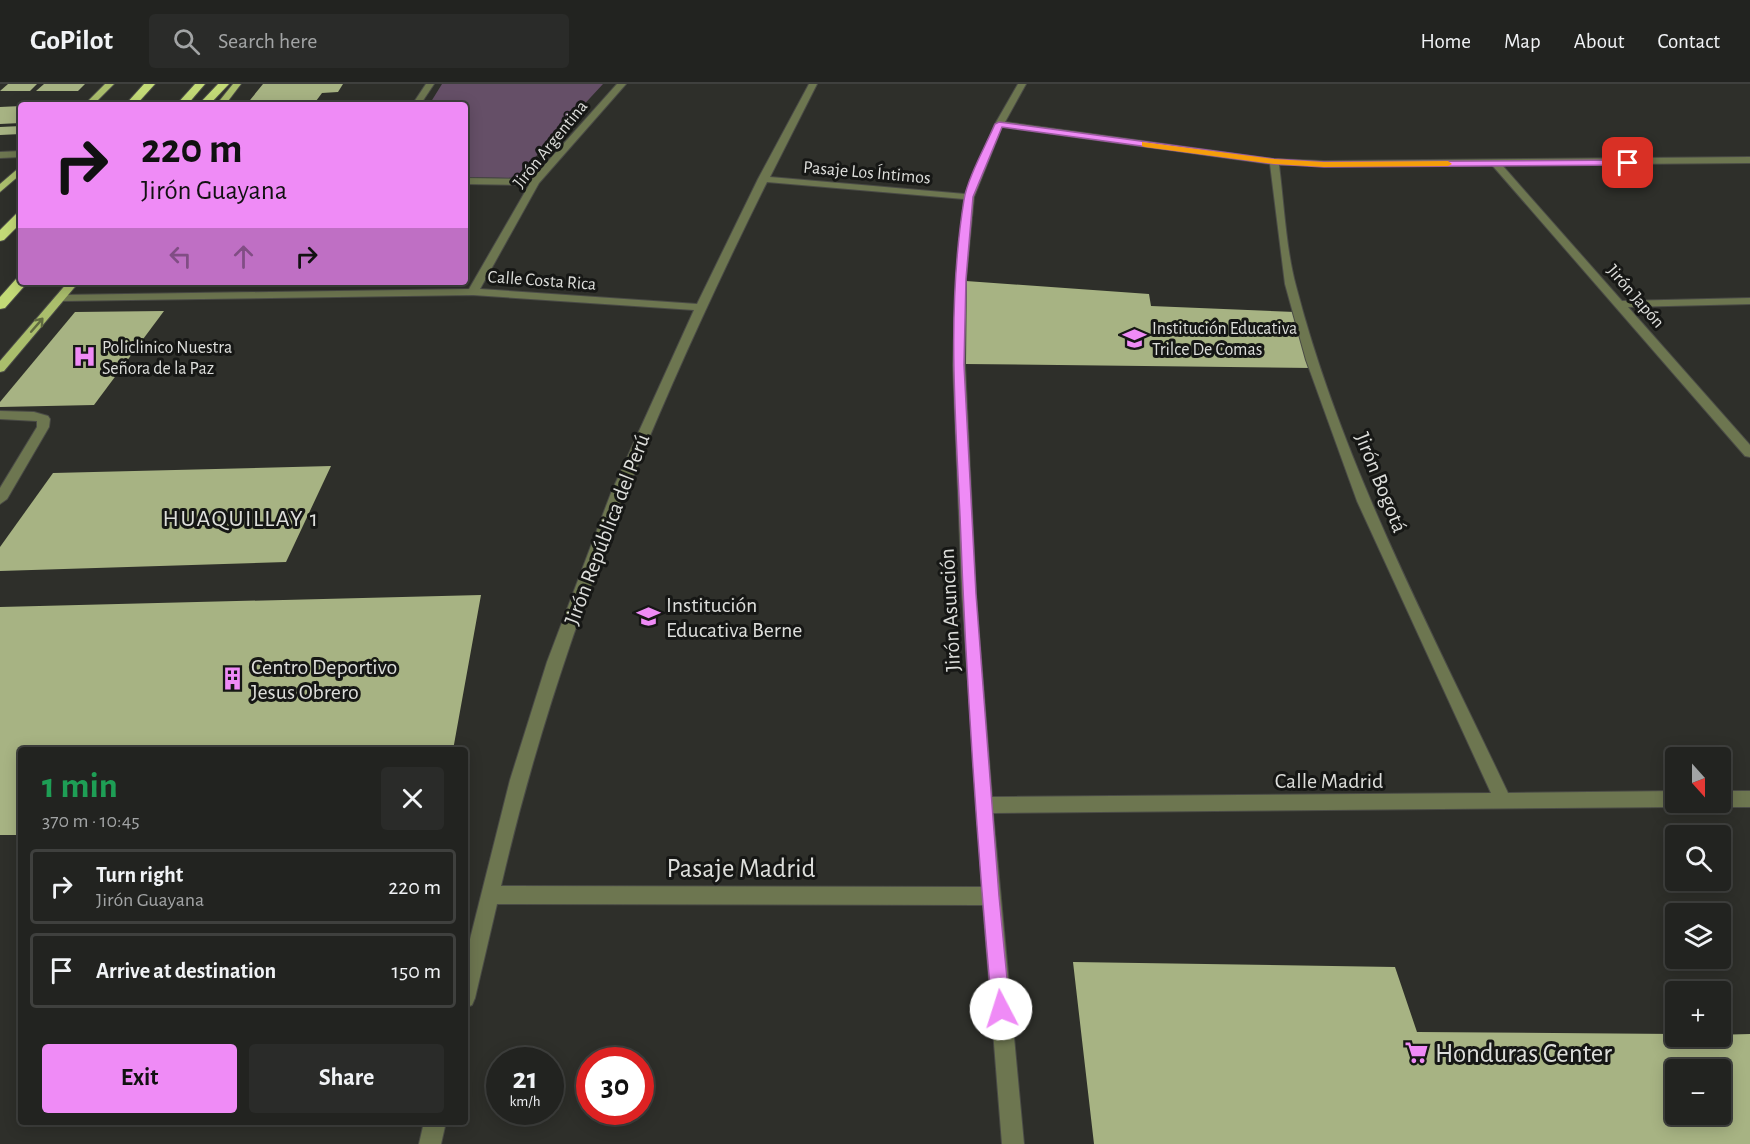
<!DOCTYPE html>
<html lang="en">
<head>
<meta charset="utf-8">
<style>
	:root { --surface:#222320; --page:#2a2b29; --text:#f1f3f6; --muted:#a2a4a5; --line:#3f403e; --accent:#ef8bf6 }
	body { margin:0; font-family:"Alegreya Sans",sans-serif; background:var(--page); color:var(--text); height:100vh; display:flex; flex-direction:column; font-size:22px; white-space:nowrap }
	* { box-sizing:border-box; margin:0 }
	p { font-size:20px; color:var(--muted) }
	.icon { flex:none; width:33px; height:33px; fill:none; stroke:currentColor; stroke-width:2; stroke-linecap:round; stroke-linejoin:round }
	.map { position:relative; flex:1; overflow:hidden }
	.sheet { position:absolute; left:18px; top:663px; width:450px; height:378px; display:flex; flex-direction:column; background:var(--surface); border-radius:6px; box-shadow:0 3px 15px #0003,0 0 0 2px var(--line) }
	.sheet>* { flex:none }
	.hud { position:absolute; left:18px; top:18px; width:450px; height:183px; border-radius:6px; box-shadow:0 3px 15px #0003,0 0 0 2px var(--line); background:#ef8bf6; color:#111; overflow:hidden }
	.needle { width:39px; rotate:159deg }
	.fabs { position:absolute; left:1665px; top:663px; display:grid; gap:12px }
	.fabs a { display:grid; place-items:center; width:66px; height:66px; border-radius:6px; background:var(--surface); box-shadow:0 3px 15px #0003,0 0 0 2px var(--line); font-size:30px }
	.speed { position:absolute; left:486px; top:963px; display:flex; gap:12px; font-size:30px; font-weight:700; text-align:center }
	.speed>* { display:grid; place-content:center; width:78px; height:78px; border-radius:50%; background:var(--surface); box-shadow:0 3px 15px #0003,0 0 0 2px var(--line); line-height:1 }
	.speed small { font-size:15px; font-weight:400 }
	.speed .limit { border:9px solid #d22; background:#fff; color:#111 }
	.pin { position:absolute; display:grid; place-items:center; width:51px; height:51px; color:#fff; margin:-26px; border-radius:12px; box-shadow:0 3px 9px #0006 }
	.me { position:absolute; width:66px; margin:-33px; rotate:355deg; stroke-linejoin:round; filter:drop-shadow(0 0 4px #0008) }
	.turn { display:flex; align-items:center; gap:21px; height:126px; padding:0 24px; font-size:27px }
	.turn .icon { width:78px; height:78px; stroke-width:2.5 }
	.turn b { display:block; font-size:42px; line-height:51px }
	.lanes { display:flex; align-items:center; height:57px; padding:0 24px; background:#0003; justify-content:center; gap:30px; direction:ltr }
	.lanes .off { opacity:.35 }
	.round { display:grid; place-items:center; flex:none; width:63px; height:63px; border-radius:6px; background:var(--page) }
	.summary { display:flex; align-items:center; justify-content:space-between; height:102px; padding:0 24px }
	h1 { font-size:36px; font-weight:600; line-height:45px; color:#1e9e55 }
	.action { display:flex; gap:12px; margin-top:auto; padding:12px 24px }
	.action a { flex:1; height:69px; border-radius:6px; background:var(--accent); color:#111; font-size:24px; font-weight:600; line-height:69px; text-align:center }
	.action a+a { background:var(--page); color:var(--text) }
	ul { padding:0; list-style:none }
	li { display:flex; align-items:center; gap:18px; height:75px; margin:0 12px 9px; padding:0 12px; border:3px solid var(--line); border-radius:6px }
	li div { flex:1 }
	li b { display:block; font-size:22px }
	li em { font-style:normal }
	header { display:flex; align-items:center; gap:36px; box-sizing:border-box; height:84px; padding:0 30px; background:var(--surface); border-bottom:2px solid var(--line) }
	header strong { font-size:28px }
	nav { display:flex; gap:33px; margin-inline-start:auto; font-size:21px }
	.search { width:420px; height:54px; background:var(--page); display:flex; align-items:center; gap:15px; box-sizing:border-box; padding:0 21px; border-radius:6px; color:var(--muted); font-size:22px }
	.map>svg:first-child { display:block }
	.green { fill:#654f67 }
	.building { fill:#a7b383; fill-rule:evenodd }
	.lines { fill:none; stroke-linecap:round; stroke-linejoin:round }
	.minor-casing { stroke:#4a4b46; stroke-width:2 }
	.major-casing { stroke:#4a4b46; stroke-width:2 }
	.highway-casing { stroke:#4a4b46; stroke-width:2 }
	.minor { fill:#6d7650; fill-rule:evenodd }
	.major { fill:#aabe6c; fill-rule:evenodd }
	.highway { fill:#c3da77; fill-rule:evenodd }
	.oneway { stroke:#606a40 }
	.route { fill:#ef8bf6; stroke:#9b5aa0; stroke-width:1.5 }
	.slow { fill:#f59e0b }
	.labels { text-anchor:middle; stroke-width:6; stroke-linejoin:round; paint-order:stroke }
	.far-street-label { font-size:18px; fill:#dddedb; stroke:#161715 }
	.far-poi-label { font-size:18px; fill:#dddedb; stroke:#161715; text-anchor:start }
	.street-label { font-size:22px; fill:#dddedb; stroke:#161715 }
	.poi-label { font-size:22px; fill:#dddedb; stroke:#161715; text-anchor:start }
	.neighbourhood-label { font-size:24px; letter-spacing:1.5px; fill:#dddedb; stroke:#161715 }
	.near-street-label { font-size:27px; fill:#dddedb; stroke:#161715 }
	.near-poi-label { font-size:27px; fill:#dddedb; stroke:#161715; text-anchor:start }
</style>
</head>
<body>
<header>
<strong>GoPilot</strong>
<div class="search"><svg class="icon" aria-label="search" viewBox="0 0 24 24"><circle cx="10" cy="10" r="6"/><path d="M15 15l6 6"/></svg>Search here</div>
<nav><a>Home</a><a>Map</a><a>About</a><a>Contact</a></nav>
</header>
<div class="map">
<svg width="1750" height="1060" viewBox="0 0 1750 1060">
	<rect width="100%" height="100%" fill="#2e2f2a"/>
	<polygon class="green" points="442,0 603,0 516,94 465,93 465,21 429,21"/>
	<g class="building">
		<polygon points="8,0 37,0 30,7 0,7"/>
		<polygon points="44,0 85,0 78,7 36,7"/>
		<polygon points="263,0 343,0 338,8 322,9 313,21 246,21"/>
		<polygon points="21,22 21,39 0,40 0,23"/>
		<polygon points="21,42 21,50 0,51 0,43"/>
		<polygon points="966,197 1149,210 1151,222 1295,228 1312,284 965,280"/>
		<polygon points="99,198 171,198 171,200 97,201"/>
		<polygon points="164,227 94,321 0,323 0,318 75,228"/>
		<polygon points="331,382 286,478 0,487 0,463 53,389"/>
		<polygon points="481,511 453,666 21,666 21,751 0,751 0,523"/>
		<path d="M 1073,878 L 1395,883 L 1417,948 L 1676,950 L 1676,952 L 1750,950 L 1750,1060 L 1094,1060 ZM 1676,986 L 1720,986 L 1720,1030 L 1676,1030 Z"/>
	</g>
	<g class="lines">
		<defs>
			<g id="minor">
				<polygon points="426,0 434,0 420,21 412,21"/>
				<path d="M 617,0 L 626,0 L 539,99 L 480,205 L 697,220 L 758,95 L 809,0 L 817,0 L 770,93 L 965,110 L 995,40 L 1018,0 L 1026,0 L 1005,38 L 1274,75 L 1324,77 L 1750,73 L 1750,79 L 1502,81 L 1622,217 L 1750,214 L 1750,220 L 1628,223 L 1750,361 L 1750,373 L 1745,372 L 1492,81 L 1279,81 C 1284,120 1286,165 1296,202 C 1342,380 1430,544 1508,709 L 1676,707 L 1676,718 L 1683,718 L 1682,720 L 1676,723 L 993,729 L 1024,1060 L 1002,1060 L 983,821 L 497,820 L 475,914 L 472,921 L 465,924 L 465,875 L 510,696 L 547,578 L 611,409 L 694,226 L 473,211 L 60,217 L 54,214 L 60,211 L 469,205 L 529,101 L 465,100 L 465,94 L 532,95 ZM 1002,43 L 1270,80 L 1285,200 L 1306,276 L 1357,417 L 1491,709 L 992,713 L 976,510 L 965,281 L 966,195 L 974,113 ZM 767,98 L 964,115 L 956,195 L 953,281 L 962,510 L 982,803 L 501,802 C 558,555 655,324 767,98 Z"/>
				<polygon points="21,67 21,73 0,74 0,68"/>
				<polygon points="0,327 34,328 48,332 50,335 49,343 7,415 0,420 0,404 37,343 37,337 0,335"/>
				<polygon points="1720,707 1750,707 1750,723 1720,723 1714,720 1713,718 1720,718"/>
				<polygon points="424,1038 446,1038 441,1060 419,1060"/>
			</g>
			<g id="major">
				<polygon points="105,0 114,0 93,21 84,21"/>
				<polygon points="233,0 241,0 225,21 216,21"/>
				<polygon points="21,82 21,90 0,108 0,100"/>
				<polygon points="68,198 79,198 4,287 0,288 0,277"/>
			</g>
			<g id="highway">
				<polygon points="144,0 155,0 136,21 125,21"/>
				<polygon points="195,0 205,0 187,21 176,21"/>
				<polygon points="218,0 229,0 209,21 198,21"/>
				<polygon points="21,128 21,139 4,156 0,157 0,146 17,129"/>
				<polygon points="21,194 21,198 28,198 5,224 0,225 0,213 16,195"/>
			</g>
		</defs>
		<use href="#minor" class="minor-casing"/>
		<use href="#major" class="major-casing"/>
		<use href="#highway" class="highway-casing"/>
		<use href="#minor" class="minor"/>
		<use href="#major" class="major"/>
		<use href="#highway" class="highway"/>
	</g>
	<defs><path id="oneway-shaft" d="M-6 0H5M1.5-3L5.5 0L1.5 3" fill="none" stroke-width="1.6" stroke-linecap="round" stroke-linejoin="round" transform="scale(1.5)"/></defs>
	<use class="oneway" href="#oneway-shaft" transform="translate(37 241) rotate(-49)"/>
	<path class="route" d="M 999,38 L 1274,75 L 1324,78 L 1628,76 L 1633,79 L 1628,81 L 1324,83 L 1274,80 L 1002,43 L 973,113 L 966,195 L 964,281 L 976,510 L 999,812 L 1010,925 L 1007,931 L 1001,934 L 994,931 L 992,925 C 977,761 966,596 960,432 C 955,327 947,220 964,116 C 967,95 986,61 995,40 Z"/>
	<polygon class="slow" points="1142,58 1274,75 1324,78 1448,77 1452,80 1448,82 1324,83 1274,80 1145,63 1142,62"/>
	<defs>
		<symbol id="school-bare" viewBox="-9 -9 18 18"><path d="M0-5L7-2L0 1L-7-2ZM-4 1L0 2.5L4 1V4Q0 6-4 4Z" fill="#ef8bf6" stroke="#161715" stroke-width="2.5" paint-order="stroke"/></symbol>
		<symbol id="hospital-bare" viewBox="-9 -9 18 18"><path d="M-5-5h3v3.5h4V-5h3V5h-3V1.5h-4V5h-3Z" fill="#ef8bf6" stroke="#161715" stroke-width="2.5" paint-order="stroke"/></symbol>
		<symbol id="building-bare" viewBox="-9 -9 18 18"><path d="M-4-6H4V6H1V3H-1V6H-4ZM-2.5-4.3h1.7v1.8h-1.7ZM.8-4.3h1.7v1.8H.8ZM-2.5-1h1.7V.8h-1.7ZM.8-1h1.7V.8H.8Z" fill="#ef8bf6" stroke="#161715" stroke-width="2.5" paint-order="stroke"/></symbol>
		<symbol id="supermarket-bare" viewBox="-9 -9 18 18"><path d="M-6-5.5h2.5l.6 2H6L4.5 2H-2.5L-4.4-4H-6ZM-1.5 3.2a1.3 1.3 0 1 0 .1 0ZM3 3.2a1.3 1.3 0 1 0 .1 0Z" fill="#ef8bf6" stroke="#161715" stroke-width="2.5" paint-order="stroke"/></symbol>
	</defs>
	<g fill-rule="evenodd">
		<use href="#school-bare" x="1118" y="238" width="33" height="33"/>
		<use href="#hospital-bare" x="68" y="256" width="33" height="33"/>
		<use href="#school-bare" x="632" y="516" width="33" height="33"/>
		<use href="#building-bare" x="216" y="578" width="33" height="33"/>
		<use href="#supermarket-bare" x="1400" y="952" width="33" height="33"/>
	</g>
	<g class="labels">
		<g class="far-street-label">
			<text transform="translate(550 60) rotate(-51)" y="6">Jirón Argentina</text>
			<text transform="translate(867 88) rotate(5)" y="6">Pasaje Los Íntimos</text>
			<text transform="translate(542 196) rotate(4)" y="6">Calle Costa Rica</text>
			<text transform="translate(1636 212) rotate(49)" y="6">Jirón Japón</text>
		</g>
		<g class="far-poi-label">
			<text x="1152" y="250">Institución Educativa<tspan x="1152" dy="21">Trilce De Comas</tspan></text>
			<text x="102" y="269">Policlinico Nuestra<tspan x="102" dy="21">Señora de la Paz</tspan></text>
		</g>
		<g class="street-label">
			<text transform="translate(1382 398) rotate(68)" y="8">Jirón Bogotá</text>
			<text transform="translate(606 445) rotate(-69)" y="8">Jirón República del Perú</text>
			<text transform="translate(949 526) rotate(-93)" y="8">Jirón Asunción</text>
			<text x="1329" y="704">Calle Madrid</text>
		</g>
		<g class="poi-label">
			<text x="666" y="528">Institución<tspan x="666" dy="25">Educativa Berne</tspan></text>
			<text x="251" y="590">Centro Deportivo<tspan x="251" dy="25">Jesus Obrero</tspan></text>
		</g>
		<g class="neighbourhood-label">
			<text x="241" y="442">HUAQUILLAY 1</text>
		</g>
		<g class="near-street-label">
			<text x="741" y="793">Pasaje Madrid</text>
		</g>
		<g class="near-poi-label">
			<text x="1435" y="978">Honduras Center</text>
		</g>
	</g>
</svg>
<div class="fabs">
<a><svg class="needle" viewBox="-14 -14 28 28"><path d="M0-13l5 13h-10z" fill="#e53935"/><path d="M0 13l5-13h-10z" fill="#a2a4a5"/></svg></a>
<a><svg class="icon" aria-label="search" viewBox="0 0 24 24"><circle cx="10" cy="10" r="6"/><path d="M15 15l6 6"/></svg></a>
<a><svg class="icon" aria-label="layers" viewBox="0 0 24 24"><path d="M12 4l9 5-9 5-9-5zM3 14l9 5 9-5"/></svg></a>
<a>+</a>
<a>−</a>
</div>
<div class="speed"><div>21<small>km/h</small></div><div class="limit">30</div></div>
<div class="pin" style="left:1628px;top:79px;background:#d93025"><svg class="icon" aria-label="arrive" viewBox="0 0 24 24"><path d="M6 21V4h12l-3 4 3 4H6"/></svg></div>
<svg class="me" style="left:1001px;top:925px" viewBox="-20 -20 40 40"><circle r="19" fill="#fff"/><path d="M0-13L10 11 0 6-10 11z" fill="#ef8bf6"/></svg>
<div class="hud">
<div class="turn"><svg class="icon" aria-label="right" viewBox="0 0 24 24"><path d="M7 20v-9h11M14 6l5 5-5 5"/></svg><div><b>220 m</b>Jirón Guayana</div></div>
<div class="lanes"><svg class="icon off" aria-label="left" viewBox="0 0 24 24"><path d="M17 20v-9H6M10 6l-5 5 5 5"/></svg><svg class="icon off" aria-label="ahead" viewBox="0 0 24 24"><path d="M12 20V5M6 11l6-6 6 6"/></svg><svg class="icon" aria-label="right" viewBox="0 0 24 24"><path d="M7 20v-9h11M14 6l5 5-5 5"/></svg></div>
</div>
<section class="sheet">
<div class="summary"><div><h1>1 min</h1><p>370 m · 10:45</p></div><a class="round"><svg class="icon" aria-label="close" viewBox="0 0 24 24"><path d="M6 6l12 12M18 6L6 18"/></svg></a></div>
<ul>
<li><svg class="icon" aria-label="right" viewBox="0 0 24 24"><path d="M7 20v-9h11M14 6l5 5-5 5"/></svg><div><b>Turn right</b><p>Jirón Guayana</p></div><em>220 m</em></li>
<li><svg class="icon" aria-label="arrive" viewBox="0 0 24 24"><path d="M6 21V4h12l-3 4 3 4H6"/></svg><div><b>Arrive at destination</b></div><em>150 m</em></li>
</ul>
<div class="action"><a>Exit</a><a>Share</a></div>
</section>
</div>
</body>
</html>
